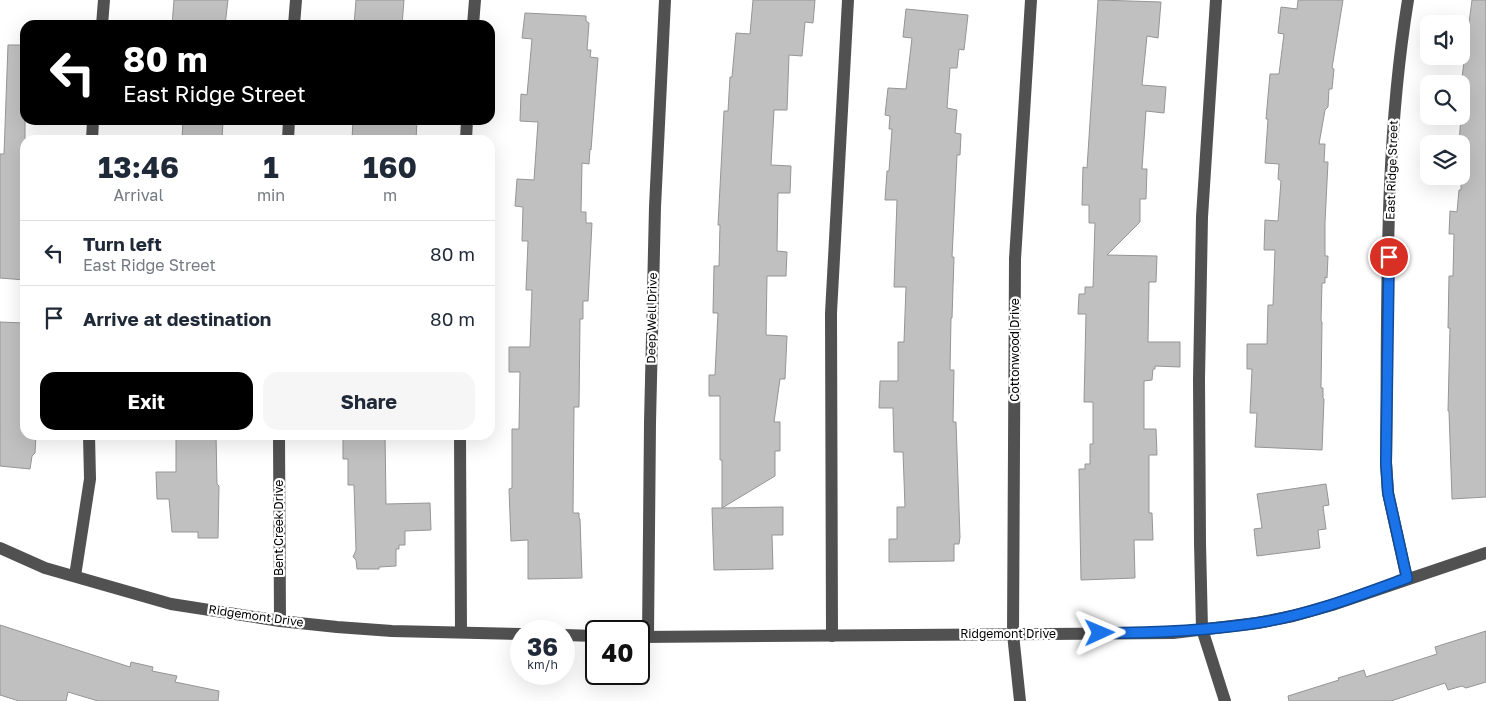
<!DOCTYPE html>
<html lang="en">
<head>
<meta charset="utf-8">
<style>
	:root { --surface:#fff; --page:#f6f6f7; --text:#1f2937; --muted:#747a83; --line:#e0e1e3; --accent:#000 }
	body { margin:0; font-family:"Golos Text",sans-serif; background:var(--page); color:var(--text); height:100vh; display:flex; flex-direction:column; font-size:19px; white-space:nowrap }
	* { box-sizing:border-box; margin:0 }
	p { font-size:16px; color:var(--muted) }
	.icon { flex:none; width:28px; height:28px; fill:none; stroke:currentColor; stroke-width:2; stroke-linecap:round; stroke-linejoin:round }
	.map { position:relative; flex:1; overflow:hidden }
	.drawer { position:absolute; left:20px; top:135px; width:475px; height:305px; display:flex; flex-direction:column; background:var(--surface); border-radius:15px; box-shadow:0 5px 20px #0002 }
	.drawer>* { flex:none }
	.hud { position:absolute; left:20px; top:20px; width:475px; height:105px; border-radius:15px; box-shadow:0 5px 20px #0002; background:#000; color:#fff; overflow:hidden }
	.fabs { position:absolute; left:1420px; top:15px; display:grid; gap:10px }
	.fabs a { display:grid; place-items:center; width:50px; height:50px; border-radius:10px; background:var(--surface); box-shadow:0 5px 20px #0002; font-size:25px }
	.speed { position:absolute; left:510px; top:620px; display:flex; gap:10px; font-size:25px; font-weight:700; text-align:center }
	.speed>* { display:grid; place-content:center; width:65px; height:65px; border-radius:50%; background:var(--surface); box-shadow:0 5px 20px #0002; line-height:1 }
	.speed small { font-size:12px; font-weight:400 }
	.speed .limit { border:2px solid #111; border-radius:8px; background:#fff; color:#111 }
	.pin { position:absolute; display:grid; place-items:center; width:42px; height:42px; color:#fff; margin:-21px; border:2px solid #fff; border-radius:50%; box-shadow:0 1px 5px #0007 }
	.me { position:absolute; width:55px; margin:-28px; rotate:89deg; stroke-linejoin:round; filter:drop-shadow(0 0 4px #0008) }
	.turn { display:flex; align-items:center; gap:18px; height:105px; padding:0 20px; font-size:22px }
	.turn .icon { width:65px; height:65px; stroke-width:2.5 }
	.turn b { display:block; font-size:35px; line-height:42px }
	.eta { display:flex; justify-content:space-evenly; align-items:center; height:85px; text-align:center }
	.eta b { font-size:30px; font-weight:700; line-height:35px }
	.action { display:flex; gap:10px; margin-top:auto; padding:10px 20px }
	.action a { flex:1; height:58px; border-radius:15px; background:var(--accent); color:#fff; font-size:20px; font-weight:700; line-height:58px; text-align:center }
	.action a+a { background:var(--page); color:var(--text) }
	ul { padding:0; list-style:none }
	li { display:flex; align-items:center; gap:15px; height:65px; padding:0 20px; border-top:1px solid var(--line) }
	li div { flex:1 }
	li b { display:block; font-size:19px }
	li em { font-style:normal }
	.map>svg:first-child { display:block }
	.building { fill:#c0c0c0; stroke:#959595 }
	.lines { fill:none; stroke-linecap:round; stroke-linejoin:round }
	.minor { stroke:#515151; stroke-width:12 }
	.route-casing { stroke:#114b97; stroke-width:12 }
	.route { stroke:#1a73e8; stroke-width:9 }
	.labels { text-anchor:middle; stroke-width:4.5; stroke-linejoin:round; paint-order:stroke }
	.street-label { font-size:12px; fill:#000; stroke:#fff }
</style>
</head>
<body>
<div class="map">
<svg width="1486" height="701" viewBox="0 0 1486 701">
	<rect width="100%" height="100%" fill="#fff"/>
	<g class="building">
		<polygon points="174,0 228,0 225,25 172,25"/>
		<polygon points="356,0 404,0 402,25 354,25"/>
		<polygon points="753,0 815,0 813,23 805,22 802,56 789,55 787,110 774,110 771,165 791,166 790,193 778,193 777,251 787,252 786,276 767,276 766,335 787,336 785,379 780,379 774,422 780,422 780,451 775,451 775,476 722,508 783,507 783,535 772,535 773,569 714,570 712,508 722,508 722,460 720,460 720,396 709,396 709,375 715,375 718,313 713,313 714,266 719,266 720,225 718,225 724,111 728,111 730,77 732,77 736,33 750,34"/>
		<polygon points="1098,0 1161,2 1158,38 1147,36 1142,85 1166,87 1164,113 1146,111 1142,169 1147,169 1146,199 1140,199 1140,222 1107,255 1157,256 1156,282 1149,282 1148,342 1180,342 1180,367 1155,366 1155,369 1153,369 1152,380 1144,381 1144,429 1156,429 1157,455 1149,455 1149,513 1152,513 1153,540 1134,540 1135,578 1081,580 1079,469 1085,469 1085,464 1090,464 1090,444 1093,444 1093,402 1084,402 1086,314 1078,314 1079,294 1085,294 1085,287 1093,287 1095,223 1089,223 1089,205 1082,205 1083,167 1087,168"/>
		<polygon points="1298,0 1343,0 1332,68 1334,69 1332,89 1329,89 1328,107 1325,110 1319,144 1325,144 1324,162 1328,162 1325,222 1325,256 1328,256 1327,278 1325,277 1325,283 1322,283 1321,321 1322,322 1321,388 1323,388 1323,398 1324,399 1322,450 1255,447 1257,413 1250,413 1252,369 1247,369 1247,344 1267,344 1268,305 1273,305 1275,250 1264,250 1265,220 1278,221 1281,181 1278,179 1279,164 1265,163 1268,119 1266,119 1270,74 1279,74 1284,34 1278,33 1281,7 1297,9"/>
		<polygon points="1472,0 1486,0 1486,497 1452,499 1449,411 1448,411 1450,328 1448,328 1449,276 1453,276 1454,234 1449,234 1450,211 1457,212 1459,190 1461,190 1461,144 1459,144 1461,116 1461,85"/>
		<polygon points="906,9 968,15 964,50 959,49 957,68 950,68 947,108 957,110 955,133 961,134 960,155 957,155 952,257 954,257 952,318 951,318 950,370 954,370 953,422 956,422 960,537 959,544 954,544 954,561 889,562 889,539 897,539 897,507 905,507 903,452 894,452 893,408 879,408 880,381 898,381 898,342 904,342 906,287 894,287 897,200 885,200 887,171 889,171 892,129 889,129 890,116 885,115 888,88 906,89 912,38 903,37"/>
		<polygon points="525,13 586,16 586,21 589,23 587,50 591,50 590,57 598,58 591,150 590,149 589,164 582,163 581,212 586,212 586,223 592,223 588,301 583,301 583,319 580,319 579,407 574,407 573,513 579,513 579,518 580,519 582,578 528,579 528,540 511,541 509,489 512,488 512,429 519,429 520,372 509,372 509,347 530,347 532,290 526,290 528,241 522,241 523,207 515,206 517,179 534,180 538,122 520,121 521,94 527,95 532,39 522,38"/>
		<polygon points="8,45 25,45 25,280 0,278 0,154 4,154"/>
		<polygon points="183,120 223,120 222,140 182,140"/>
		<polygon points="353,120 417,120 416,140 352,140"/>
		<polygon points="0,322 25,323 22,408 25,408 25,435 36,435 35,453 32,456 30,469 0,466"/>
		<polygon points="176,435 216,435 217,484 219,486 218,538 198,538 198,532 172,532 169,499 157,499 156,472 176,472"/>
		<polygon points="343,435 385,435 386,504 430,503 431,530 405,531 405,545 399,545 399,549 396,549 396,566 379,567 379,569 357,569 356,560 353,557 356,550 354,485 348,485 348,459 343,459"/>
		<polygon points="1326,484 1329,505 1323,506 1326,529 1318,530 1320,548 1257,556 1254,529 1262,528 1257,494"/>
		<polygon points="0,625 130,667 131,662 153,667 152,671 177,676 175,682 219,691 218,701 98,701 68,692 66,701 19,701 0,695"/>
		<polygon points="1486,631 1486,682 1466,688 1462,686 1448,690 1445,683 1391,701 1289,701 1288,696 1339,680 1338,678 1364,670 1366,677 1437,654 1435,647"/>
	</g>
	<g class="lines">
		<g class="minor">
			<polyline points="1216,0 1202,217 1199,379 1200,543 1202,629 1225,701"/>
			<polyline points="102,25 104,0"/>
			<polyline points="294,25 296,0"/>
			<polyline points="473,25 475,0"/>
			<polyline points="92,140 93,120"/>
			<polyline points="288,140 289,120"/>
			<polyline points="466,140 467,120"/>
			<polyline points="279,435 280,621"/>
			<polyline points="460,435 461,632"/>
			<polyline points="0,548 45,568 171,604 280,621 337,627 392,631 521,634"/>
			<polyline points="75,576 90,479 89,435"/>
			<path d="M 1407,579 L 1388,493 L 1386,463 C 1388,309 1383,153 1408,0"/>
			<polyline points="564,635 596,636"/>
			<polyline points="832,636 831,313 848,0"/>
			<polyline points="639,637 1173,633 1257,623 1293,616 1332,605 1486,553"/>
			<polyline points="648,637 650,423 655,207 665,0"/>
			<polyline points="1020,701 1013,634 1015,259 1031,0"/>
		</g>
	</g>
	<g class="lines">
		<defs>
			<path id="route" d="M 1100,633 C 1153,633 1205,631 1257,623 C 1309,615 1358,596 1407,578 L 1388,493 L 1386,463 L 1389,257"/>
		</defs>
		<use href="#route" class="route-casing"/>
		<use href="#route" class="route"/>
	</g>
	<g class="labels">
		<g class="street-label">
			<text transform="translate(1392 170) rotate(-88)" y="4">East Ridge Street</text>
			<text transform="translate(652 318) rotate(-89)" y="4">Deep Well Drive</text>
			<text transform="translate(1015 350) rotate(-90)" y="4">Cottonwood Drive</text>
			<text transform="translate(279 528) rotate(-90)" y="4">Bent Creek Drive</text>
			<text transform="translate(256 616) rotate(8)" y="4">Ridgemont Drive</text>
			<text x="1008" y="638">Ridgemont Drive</text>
		</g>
	</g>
</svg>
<div class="fabs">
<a><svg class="icon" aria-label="sound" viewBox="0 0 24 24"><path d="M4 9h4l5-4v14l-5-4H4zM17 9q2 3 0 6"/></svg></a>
<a><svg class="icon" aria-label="search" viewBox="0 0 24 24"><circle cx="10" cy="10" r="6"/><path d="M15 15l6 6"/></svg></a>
<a><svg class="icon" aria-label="layers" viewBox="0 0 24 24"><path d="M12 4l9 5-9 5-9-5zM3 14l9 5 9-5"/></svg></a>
</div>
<div class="speed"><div>36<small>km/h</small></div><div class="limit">40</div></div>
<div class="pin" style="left:1389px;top:257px;background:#d93025"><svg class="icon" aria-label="arrive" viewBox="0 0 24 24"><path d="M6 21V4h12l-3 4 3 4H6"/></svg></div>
<svg class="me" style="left:1100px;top:633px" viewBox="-20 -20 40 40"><path d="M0-17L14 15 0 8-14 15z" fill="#1a73e8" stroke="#fff" stroke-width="4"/></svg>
<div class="hud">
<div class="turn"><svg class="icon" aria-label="left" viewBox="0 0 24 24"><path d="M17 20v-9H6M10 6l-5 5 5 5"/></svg><div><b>80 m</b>East Ridge Street</div></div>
</div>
<section class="drawer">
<div class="eta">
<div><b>13:46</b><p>Arrival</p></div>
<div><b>1</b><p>min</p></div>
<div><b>160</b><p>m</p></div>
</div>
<ul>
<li><svg class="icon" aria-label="left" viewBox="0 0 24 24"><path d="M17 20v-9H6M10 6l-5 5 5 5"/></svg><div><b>Turn left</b><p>East Ridge Street</p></div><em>80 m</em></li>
<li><svg class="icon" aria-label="arrive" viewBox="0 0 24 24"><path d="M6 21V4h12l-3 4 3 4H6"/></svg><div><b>Arrive at destination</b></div><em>80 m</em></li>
</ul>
<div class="action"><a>Exit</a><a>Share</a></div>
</section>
</div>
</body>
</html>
